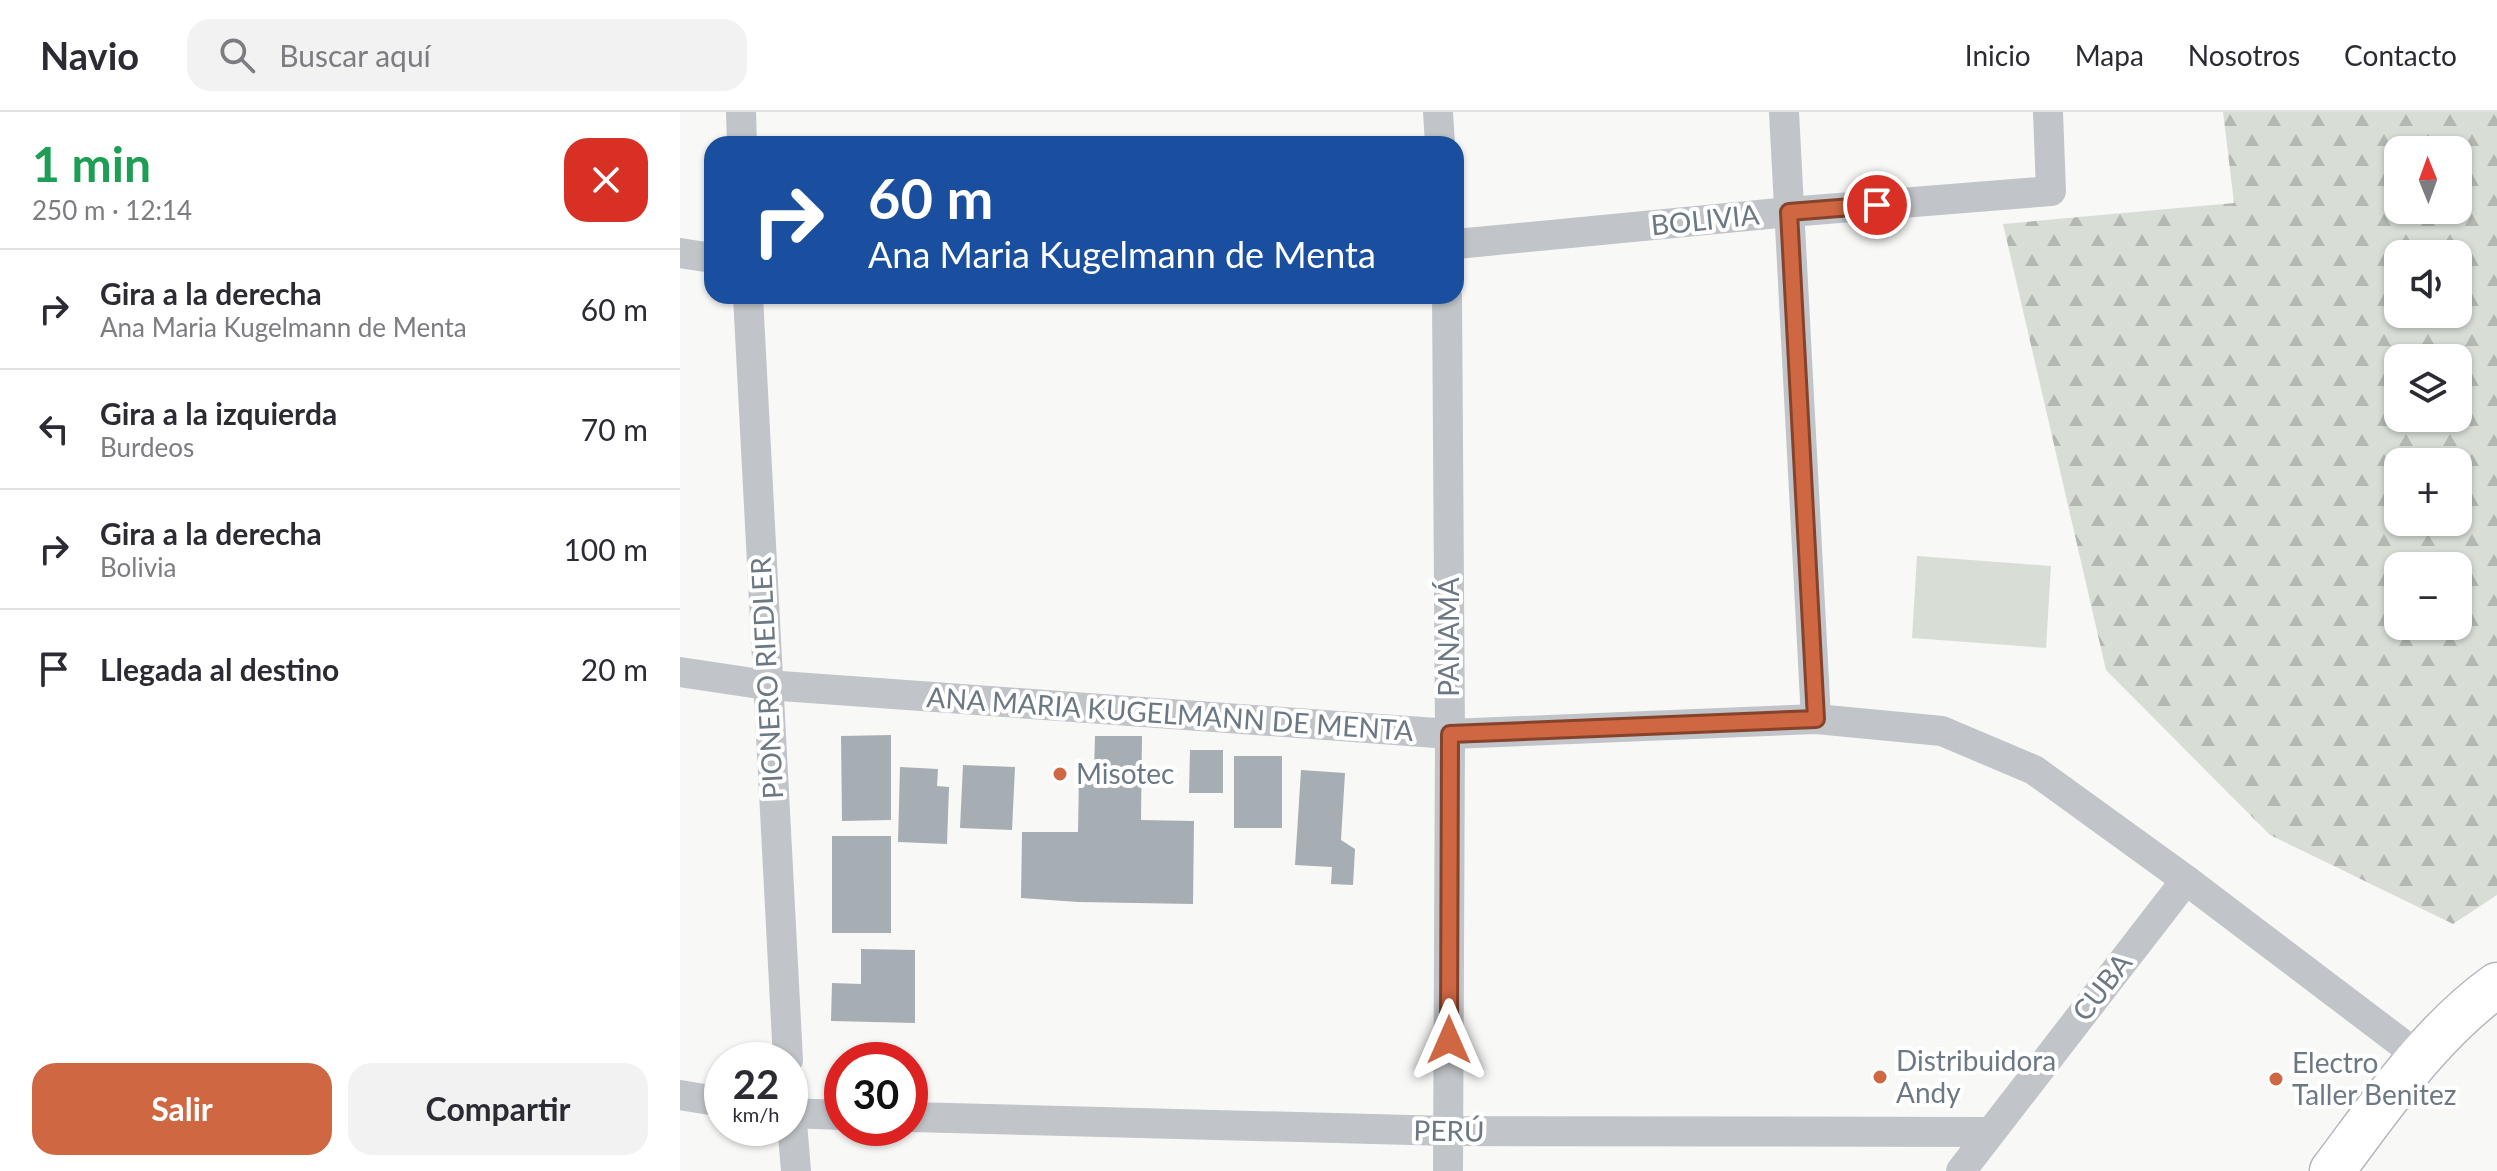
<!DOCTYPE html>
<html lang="es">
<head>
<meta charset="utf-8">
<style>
	:root { --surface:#fff; --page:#f2f2f3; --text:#2b2b33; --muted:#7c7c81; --line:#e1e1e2; --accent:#ce6742 }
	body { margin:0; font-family:Lato,sans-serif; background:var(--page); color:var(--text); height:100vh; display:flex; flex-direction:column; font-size:30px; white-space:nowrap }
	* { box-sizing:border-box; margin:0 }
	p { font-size:26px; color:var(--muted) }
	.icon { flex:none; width:44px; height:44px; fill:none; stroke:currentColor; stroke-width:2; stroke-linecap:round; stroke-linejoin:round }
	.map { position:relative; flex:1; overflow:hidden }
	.sheet { display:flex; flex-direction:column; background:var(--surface); width:680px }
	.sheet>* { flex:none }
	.top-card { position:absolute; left:24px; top:24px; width:760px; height:168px; border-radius:24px; box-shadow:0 2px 6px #0004; background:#1a4fa0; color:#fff; overflow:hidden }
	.needle { width:52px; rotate:359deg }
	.buttons { position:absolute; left:1704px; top:24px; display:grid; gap:16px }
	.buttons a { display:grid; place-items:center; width:88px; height:88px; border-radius:16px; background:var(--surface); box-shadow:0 2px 6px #0004; font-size:40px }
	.speed { position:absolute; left:24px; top:930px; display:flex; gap:16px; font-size:40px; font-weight:700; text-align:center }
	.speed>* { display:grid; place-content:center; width:104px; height:104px; border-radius:50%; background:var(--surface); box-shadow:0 2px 6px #0004; line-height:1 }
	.speed small { font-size:20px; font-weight:400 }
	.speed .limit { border:12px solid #d22; background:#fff; color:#111 }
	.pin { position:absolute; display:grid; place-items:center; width:68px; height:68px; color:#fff; margin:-34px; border:4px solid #fff; border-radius:50%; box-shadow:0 2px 8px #0007 }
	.me { position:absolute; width:88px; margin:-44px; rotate:0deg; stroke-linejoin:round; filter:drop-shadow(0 0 6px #0008) }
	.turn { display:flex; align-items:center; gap:28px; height:168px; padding:0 32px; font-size:36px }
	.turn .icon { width:104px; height:104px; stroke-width:2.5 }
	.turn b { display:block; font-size:56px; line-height:68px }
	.round { display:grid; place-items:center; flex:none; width:84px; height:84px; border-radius:24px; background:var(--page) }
	.headline { display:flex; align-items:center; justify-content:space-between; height:136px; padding:0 32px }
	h1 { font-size:48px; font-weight:700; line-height:60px; color:#1e9e55 }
	.action { display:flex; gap:16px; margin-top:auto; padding:16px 32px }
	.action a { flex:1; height:92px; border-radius:24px; background:var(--accent); color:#fff; font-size:32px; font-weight:700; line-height:92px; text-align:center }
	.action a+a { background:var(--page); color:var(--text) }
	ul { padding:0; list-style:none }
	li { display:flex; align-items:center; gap:24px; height:120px; padding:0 32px; border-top:2px solid var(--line) }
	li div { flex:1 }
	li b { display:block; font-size:30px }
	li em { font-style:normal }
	header { display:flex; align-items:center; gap:48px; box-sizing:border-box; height:112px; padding:0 40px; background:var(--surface); border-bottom:2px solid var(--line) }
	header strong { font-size:38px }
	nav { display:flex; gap:44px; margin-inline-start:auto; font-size:28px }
	.search { width:560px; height:72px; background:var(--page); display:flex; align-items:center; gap:20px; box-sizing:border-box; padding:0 28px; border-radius:24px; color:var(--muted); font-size:30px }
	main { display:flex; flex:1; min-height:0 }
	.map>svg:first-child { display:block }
	.green { fill:#d8ddd6 }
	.forest { fill:url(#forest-firs); fill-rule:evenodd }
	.building { fill:#a6adb3 }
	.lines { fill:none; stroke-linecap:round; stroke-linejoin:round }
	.secondary-casing { stroke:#b4b8bc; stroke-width:47 }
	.minor { stroke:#c1c4c8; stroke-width:30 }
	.secondary { stroke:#fff; stroke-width:44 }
	.route-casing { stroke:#86432b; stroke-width:20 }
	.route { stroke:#ce6742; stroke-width:14 }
	.poi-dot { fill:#ce6742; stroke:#fff; stroke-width:3 }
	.labels { text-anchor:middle; stroke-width:8; stroke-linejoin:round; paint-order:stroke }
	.street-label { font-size:28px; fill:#6c7884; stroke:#fff }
	.poi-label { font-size:28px; fill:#6c7884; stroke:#fff; text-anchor:start }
</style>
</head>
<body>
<header>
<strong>Navio</strong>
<div class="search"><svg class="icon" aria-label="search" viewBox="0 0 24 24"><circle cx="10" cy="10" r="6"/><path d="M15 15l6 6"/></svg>Buscar aquí</div>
<nav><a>Inicio</a><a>Mapa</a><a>Nosotros</a><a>Contacto</a></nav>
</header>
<main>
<section class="sheet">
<div class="headline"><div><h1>1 min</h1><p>250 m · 12:14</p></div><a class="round" style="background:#d93025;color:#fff"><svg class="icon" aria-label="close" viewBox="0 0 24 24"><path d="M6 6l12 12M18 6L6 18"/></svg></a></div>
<ul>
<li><svg class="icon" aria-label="right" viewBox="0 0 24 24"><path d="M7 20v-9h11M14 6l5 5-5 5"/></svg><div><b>Gira a la derecha</b><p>Ana Maria Kugelmann de Menta</p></div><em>60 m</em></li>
<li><svg class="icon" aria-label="left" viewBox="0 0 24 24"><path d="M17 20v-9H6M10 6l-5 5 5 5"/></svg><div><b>Gira a la izquierda</b><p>Burdeos</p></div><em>70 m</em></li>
<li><svg class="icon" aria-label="right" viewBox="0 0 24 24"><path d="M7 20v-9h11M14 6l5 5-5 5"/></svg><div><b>Gira a la derecha</b><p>Bolivia</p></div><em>100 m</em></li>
<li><svg class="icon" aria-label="arrive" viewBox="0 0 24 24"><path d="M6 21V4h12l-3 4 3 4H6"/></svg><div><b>Llegada al destino</b></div><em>20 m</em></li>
</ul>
<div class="action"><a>Salir</a><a>Compartir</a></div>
</section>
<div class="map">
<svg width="1817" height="1059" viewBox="0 0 1817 1059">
	<defs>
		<pattern id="forest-firs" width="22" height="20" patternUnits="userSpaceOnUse" patternTransform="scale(2)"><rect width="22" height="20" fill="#d8ddd6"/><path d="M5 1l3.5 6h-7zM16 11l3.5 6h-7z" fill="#b3b8b3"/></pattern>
	</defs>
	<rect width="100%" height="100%" fill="#f8f9f7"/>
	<polygon class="green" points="1237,444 1371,454 1366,536 1232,526"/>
	<path class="forest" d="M 1543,0 L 1817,0 L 1817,783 L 1773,812 L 1590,723 L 1426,558 L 1323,112 L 1554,91 ZM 1718,38 L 1778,38 L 1778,98 L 1718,98 ZM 1718,142 L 1778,142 L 1778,202 L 1718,202 ZM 1718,246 L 1778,246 L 1778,306 L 1718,306 ZM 1718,350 L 1778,350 L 1778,410 L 1718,410 ZM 1718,454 L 1778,454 L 1778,514 L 1718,514 Z"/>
	<g class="building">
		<polygon points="211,623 211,708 162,709 161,624"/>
		<polygon points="415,624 462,624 461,708 514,709 513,792 398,790 341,786 342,720 398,720 399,662 414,662"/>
		<polygon points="510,638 543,638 543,681 509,681"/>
		<rect x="554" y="644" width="48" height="72"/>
		<polygon points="283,653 335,655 332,718 280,716"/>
		<polygon points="220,655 258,657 257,674 269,675 267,732 218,730"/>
		<polygon points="621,658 665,661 661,728 675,737 673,773 651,772 652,755 615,753"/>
		<rect x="152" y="724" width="59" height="97"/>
		<polygon points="181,837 235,838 235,911 151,909 152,871 181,872"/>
	</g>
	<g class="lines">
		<defs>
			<path id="secondary" d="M 1652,1059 C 1701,994 1750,921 1817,873"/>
		</defs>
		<use href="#secondary" class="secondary-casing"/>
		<g class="minor">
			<polyline points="61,0 62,32"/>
			<polyline points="758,0 760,32"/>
			<polyline points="1104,0 1136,607"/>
			<polyline points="776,132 1109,100 1371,79 1368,0"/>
			<polyline points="0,141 32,146"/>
			<polyline points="68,184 108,948"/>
			<polyline points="767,184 770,622 768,1059"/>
			<polyline points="0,560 87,573 770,622 1136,607 1262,619 1354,658 1506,768 1741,946"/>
			<polyline points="0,983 42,990"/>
			<polyline points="110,986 116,1059"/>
			<polyline points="110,1001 162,1003"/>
			<polyline points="230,1005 768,1019 1309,1020"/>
			<polyline points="1281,1059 1506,768"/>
		</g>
		<use href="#secondary" class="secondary"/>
	</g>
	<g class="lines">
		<defs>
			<polyline id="route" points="769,928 770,622 1136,607 1109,100 1197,93"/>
		</defs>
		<use href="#route" class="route-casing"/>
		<use href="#route" class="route"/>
	</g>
	<g class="poi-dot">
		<circle cx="380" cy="662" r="8"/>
		<circle cx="1200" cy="965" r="8"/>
		<circle cx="1596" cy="967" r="8"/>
	</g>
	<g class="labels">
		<g class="street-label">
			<text transform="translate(1025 108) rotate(-6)" y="10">BOLIVIA</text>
			<text transform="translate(769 525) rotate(-90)" y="10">PANAMÁ</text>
			<text transform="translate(87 566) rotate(-93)" y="10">PIONERO RIEDLER</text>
			<text transform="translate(490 602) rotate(4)" y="10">ANA MARIA KUGELMANN DE MENTA</text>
			<text transform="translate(1422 875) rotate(-52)" y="10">CUBA</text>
			<text transform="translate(769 1019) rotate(1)" y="10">PERÚ</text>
		</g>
		<g class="poi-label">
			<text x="396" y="672">Misotec</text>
			<text x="1216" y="959">Distribuidora<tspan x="1216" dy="32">Andy</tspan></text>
			<text x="1612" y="961">Electro<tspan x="1612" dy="32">Taller Benitez</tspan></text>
		</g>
	</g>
</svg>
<div class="buttons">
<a><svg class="needle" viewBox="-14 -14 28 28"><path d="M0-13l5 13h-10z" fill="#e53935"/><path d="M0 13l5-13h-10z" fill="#7c7c81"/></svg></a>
<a><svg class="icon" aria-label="sound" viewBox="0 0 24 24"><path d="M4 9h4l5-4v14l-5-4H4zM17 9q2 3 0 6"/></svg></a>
<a><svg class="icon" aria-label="layers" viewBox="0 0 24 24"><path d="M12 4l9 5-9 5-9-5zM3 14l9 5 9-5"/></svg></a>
<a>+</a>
<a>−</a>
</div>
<div class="speed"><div>22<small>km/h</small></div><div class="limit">30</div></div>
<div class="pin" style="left:1197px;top:93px;background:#d93025"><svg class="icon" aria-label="arrive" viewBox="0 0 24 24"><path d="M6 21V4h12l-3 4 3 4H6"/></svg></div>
<svg class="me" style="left:769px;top:928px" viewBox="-20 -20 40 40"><path d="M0-17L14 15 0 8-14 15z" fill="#ce6742" stroke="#fff" stroke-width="4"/></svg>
<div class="top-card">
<div class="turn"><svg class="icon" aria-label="right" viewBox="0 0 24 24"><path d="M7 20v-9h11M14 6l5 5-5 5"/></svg><div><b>60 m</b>Ana Maria Kugelmann de Menta</div></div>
</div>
</div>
</main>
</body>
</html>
